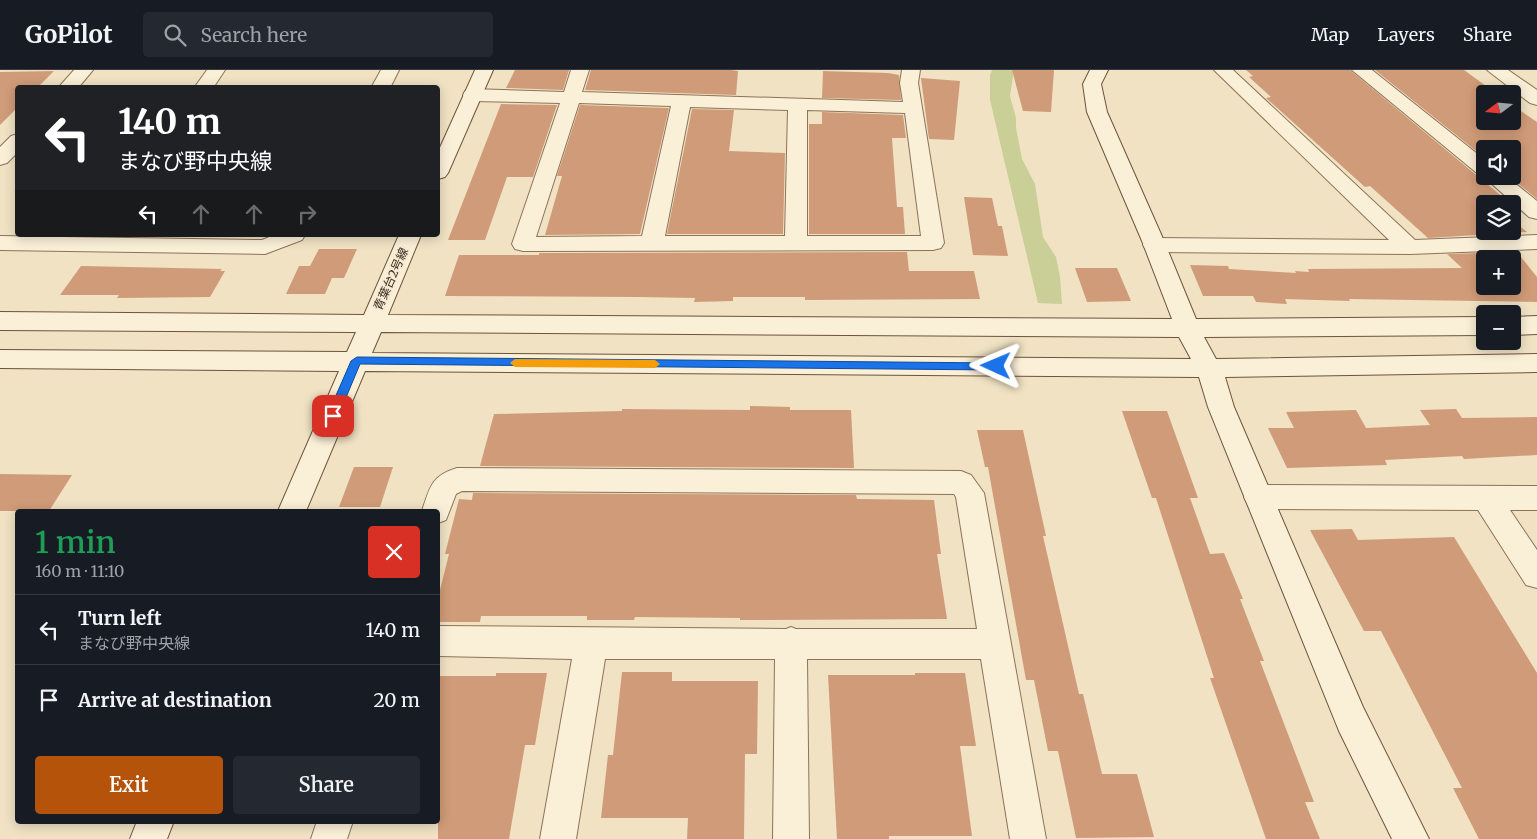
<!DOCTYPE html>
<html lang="en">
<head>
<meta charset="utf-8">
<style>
	:root { --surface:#171b24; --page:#242831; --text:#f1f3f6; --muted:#9ea1a6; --line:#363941; --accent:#b45309 }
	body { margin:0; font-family:Merriweather,"Noto Sans JP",serif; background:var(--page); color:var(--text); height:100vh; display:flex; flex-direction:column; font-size:19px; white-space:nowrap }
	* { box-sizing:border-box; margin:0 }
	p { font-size:16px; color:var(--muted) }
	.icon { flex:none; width:28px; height:28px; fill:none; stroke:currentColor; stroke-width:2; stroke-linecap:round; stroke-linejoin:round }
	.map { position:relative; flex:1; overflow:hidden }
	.sheet { position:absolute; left:15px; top:439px; width:425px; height:315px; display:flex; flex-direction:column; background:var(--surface); border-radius:5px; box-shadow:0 2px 12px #0003 }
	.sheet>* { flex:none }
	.top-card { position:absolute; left:15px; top:15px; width:425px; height:152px; border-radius:5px; box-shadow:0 2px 12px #0003; background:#202124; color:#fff; overflow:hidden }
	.needle { width:32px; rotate:254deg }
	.tools { position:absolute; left:1476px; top:15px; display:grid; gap:10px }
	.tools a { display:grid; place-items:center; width:45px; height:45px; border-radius:5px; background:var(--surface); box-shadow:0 2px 12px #0003; font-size:25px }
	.pin { position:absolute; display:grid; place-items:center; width:42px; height:42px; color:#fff; margin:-21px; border-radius:10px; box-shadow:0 2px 8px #0006 }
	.me { position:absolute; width:55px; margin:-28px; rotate:271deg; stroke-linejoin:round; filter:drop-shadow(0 0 4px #0008) }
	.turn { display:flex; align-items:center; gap:18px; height:105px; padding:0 20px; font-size:22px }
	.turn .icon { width:65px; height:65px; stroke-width:2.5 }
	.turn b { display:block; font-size:35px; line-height:42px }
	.lanes { display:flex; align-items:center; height:48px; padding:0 20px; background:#0003; justify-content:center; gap:25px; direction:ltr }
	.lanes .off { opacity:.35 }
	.round { display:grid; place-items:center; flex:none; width:52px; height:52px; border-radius:5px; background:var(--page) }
	.headline { display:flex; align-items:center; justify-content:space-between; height:85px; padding:0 20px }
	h1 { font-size:30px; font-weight:600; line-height:38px; color:#1e9e55 }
	.button { display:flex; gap:10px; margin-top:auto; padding:10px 20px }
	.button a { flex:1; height:58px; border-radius:5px; background:var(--accent); color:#fff; font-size:20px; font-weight:600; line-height:58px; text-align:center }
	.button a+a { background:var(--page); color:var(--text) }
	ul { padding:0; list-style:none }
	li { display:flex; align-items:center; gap:15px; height:70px; padding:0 20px; border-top:1px solid var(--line) }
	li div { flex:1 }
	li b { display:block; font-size:19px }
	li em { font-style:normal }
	header { display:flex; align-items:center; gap:30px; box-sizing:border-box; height:70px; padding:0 25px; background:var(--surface); border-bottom:1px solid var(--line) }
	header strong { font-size:24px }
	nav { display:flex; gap:28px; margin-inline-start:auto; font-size:18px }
	.search { width:350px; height:45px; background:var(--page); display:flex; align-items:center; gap:12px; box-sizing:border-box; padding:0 18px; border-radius:5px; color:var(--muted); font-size:19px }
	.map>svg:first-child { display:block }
	.green { fill:#c9cf97 }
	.building { fill:#d09b78; fill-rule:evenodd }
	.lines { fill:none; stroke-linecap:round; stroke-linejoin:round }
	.street-casing { stroke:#8c7359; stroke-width:2 }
	.secondary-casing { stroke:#6d543c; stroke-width:2 }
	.street { fill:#faefd7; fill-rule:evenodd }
	.secondary { fill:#faefd7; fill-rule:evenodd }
	.route { fill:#1a73e8; stroke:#114b97 }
	.slow { fill:#f59e0b }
	.labels { text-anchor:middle; stroke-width:4; stroke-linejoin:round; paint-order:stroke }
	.street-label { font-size:12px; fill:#3b2b1e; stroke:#f7ecd3 }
</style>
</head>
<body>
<header>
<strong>GoPilot</strong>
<div class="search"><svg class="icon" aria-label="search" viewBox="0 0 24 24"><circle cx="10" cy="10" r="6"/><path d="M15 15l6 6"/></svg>Search here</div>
<nav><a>Map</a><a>Layers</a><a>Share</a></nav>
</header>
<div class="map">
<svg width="1537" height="769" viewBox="0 0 1537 769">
	<rect width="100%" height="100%" fill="#f0e2c3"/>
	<polygon class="green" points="992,0 1014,0 1010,26 1016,48 1016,58 1022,89 1035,114 1043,167 1056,187 1060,207 1062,234 1038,233 990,30 990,5"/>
	<g class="building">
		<polygon points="515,0 569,0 563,20 506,18"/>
		<polygon points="591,0 731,0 738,1 736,25 585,20"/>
		<polygon points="1012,0 1054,0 1051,42 1023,41"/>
		<polygon points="1246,0 1350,0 1511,134 1485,134 1485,161 1512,161 1512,150 1527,162 1428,168 1370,116 1365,117 1266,28 1271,27 1249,7 1253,6"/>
		<polygon points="1375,0 1464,0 1497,24 1485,24 1485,51 1512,51 1512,35 1537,52 1537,129 1509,106 1512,106 1512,79 1485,79 1485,88"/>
		<polygon points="54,1 37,18 18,18 18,37 0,55 0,2"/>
		<polygon points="823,1 888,3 899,5 901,30 822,28"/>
		<polygon points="921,8 960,11 954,70 929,69"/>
		<polygon points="501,34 557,35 533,107 507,107 485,170 448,170"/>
		<polygon points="580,35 669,38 640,164 545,165 562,106 557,106"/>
		<polygon points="692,39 734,40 729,81 785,83 783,164 667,164"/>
		<polygon points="822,42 903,45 906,68 892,68 897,137 903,137 905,164 809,164 809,54 822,54"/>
		<polygon points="964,127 992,128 998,156 1002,156 1008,186 973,185"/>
		<polygon points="319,179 357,179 344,208 332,208 325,224 286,224 299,196 310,196"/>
		<polygon points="907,182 909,201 974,201 980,229 805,230 805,227 733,227 733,231 694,232 695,228 638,227 445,226 459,185 539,185 539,183"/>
		<path d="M 1517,182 L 1537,207 L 1537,232 L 1349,229 L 1350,231 L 1285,229 L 1287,234 L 1256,232 L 1253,226 L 1203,226 L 1190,195 L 1228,196 L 1229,199 L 1296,203 L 1295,201 L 1309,202 L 1308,199 L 1462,198 L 1447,184 ZM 1485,189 L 1512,189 L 1512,216 L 1485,216 Z"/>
		<polygon points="81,196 222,199 220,201 225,201 210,227 117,228 119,225 60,225"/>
		<polygon points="1075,198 1117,198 1131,231 1087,232"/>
		<polygon points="750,336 790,337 790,340 851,340 854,398 480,396 494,344 622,341 622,339 750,340"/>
		<polygon points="1456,339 1462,348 1537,347 1537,385 1464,389 1462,386 1385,390 1387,395 1287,398 1268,358 1294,358 1286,342 1356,340 1366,358 1430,355 1420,340"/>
		<polygon points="1122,341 1167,341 1198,428 1190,428 1210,484 1224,483 1243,529 1240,529 1264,591 1260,591 1314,732 1305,732 1320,769 1266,769 1210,608 1214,608 1156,428 1152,428"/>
		<polygon points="977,360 1023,360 1046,466 1043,466 1079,624 1083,624 1102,704 1137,704 1154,767 1076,768 1058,681 1048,681 1034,610 1026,610 988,397 985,397"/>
		<polygon points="354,397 393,397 380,437 339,437"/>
		<polygon points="0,404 72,405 49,441 0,441"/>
		<polygon points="473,423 856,425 857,429 934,430 941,484 937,484 947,549 740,550 740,548 635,547 634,550 587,550 587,546 481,546 480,552 438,552 438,528 449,484 445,484 459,429 472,430"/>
		<polygon points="1352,459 1358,470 1454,467 1537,603 1537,769 1479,769 1453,718 1462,718 1381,561 1364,561 1310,460"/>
		<polygon points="622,602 672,602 672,611 758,611 757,684 745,684 744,769 687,769 688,748 601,748 608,685 613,685"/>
		<polygon points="496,603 547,603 535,675 525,675 509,769 438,769 438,606 496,606"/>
		<polygon points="915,603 965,603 976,676 960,676 972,766 889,766 889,769 837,769 828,605 915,605"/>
	</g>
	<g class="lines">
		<defs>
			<g id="street">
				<polygon points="74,0 93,0 78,18 58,18"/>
				<polygon points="207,0 225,0 213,18 194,18"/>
				<polygon points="381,0 399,0 390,18 371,18"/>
				<path d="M 571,0 L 589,0 L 582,22 L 903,32 L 900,13 L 902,0 L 920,0 L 918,13 L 944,173 L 941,178 L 933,180 L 523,181 L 515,179 L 512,174 L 560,33 L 472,31 L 465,29 L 463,25 L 465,21 L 472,19 L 564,22 ZM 579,33 L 671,36 L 642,166 L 536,167 ZM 690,37 L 788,40 L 785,166 L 665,166 ZM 807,40 L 905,43 L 921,166 L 807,166 Z"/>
				<polygon points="1214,0 1233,0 1415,170 1537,165 1537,179 1410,184 1154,182 1146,180 1143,175 1146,170 1154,168 1389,170"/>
				<polygon points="1352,0 1372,0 1485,90 1485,106 1506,106 1537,131 1537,149 1529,147 1483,106 1478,104"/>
				<polygon points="1487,0 1508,0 1537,20 1537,35 1530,33"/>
				<polygon points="18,64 18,82 7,93 0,95 0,77 11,66"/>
				<polygon points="274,165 305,165 302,170 265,184 0,180 0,166 262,170"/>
				<path d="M 457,398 L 961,401 L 971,405 L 984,423 L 1046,769 L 1010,769 L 981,589 L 807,589 L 809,769 L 773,769 L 775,589 L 605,589 L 576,769 L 540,769 L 572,589 L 438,586 L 438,556 L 786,559 L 791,557 L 796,559 L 977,559 L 956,427 L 954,424 L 462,421 L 456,424 L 446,450 L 438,453 L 438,441 L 422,441 C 430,417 431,406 457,398 Z"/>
				<polygon points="1258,415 1537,416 1537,440 1510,440 1537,480 1537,518 1526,515 1478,440 1258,439 1248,435 1244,427 1248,419"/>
				<polygon points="317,751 353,751 347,769 311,769"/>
			</g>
			<g id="secondary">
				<polygon points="475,0 493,0 448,103 445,107 438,109 438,82"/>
				<path d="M 1090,0 L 1108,0 L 1101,14 L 1107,42 L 1164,171 L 1196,249 L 1485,247 L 1485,265 L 1204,267 L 1216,289 L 1537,284 L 1537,302 L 1225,307 L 1234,337 L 1363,637 L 1429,769 L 1392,769 L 1339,661 L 1208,337 L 1199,307 L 365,301 L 306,441 L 278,441 L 339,301 L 0,298 L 0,280 L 347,282 L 356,262 L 0,260 L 0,242 L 364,245 L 399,165 L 421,165 L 388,245 L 1172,249 L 1142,171 L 1087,42 L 1083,14 ZM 381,262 L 1179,267 L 1191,289 L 372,283 Z"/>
				<polygon points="1537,246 1537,264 1512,265 1512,247"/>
				<polygon points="137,751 174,751 167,769 130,769"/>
			</g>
		</defs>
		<use href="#street" class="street-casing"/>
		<use href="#secondary" class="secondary-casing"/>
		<use href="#street" class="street"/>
		<use href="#secondary" class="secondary"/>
	</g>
	<polygon class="route" points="357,287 996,293 1001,296 996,300 360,294 337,349 329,349 327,346 351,291"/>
	<polygon class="slow" points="515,289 655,290 660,294 655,298 515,297 510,293"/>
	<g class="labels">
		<g class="street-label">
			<text transform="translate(391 209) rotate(-66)" y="4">青葉台2号線</text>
		</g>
	</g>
</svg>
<div class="tools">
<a><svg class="needle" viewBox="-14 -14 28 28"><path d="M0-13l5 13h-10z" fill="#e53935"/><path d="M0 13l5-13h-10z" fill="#9ea1a6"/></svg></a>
<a><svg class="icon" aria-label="sound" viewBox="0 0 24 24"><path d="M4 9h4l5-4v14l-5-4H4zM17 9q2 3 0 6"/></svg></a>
<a><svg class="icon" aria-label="layers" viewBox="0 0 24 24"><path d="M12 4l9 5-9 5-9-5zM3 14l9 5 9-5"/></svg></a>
<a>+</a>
<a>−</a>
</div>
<div class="pin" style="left:333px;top:346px;background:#d93025"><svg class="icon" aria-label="arrive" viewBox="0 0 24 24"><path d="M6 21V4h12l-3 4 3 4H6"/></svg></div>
<svg class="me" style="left:996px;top:296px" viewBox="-20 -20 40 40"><path d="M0-17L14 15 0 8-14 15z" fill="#1a73e8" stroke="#fff" stroke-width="4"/></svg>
<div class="top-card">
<div class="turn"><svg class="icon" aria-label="left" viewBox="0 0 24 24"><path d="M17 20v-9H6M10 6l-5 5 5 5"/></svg><div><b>140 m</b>まなび野中央線</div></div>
<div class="lanes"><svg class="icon" aria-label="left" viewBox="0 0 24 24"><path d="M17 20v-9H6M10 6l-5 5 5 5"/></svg><svg class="icon off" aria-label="ahead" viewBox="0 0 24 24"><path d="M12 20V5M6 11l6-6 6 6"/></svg><svg class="icon off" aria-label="ahead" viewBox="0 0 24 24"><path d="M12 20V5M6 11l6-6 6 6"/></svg><svg class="icon off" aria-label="right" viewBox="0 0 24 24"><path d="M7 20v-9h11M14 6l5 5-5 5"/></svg></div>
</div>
<section class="sheet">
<div class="headline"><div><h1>1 min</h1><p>160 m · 11:10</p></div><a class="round" style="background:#d93025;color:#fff"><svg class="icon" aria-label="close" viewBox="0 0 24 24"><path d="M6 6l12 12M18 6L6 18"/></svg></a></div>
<ul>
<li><svg class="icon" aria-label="left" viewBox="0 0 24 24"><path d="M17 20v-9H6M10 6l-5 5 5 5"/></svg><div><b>Turn left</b><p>まなび野中央線</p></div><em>140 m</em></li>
<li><svg class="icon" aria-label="arrive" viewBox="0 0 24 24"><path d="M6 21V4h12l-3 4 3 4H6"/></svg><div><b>Arrive at destination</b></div><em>20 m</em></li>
</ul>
<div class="button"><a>Exit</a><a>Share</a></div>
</section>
</div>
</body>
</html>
